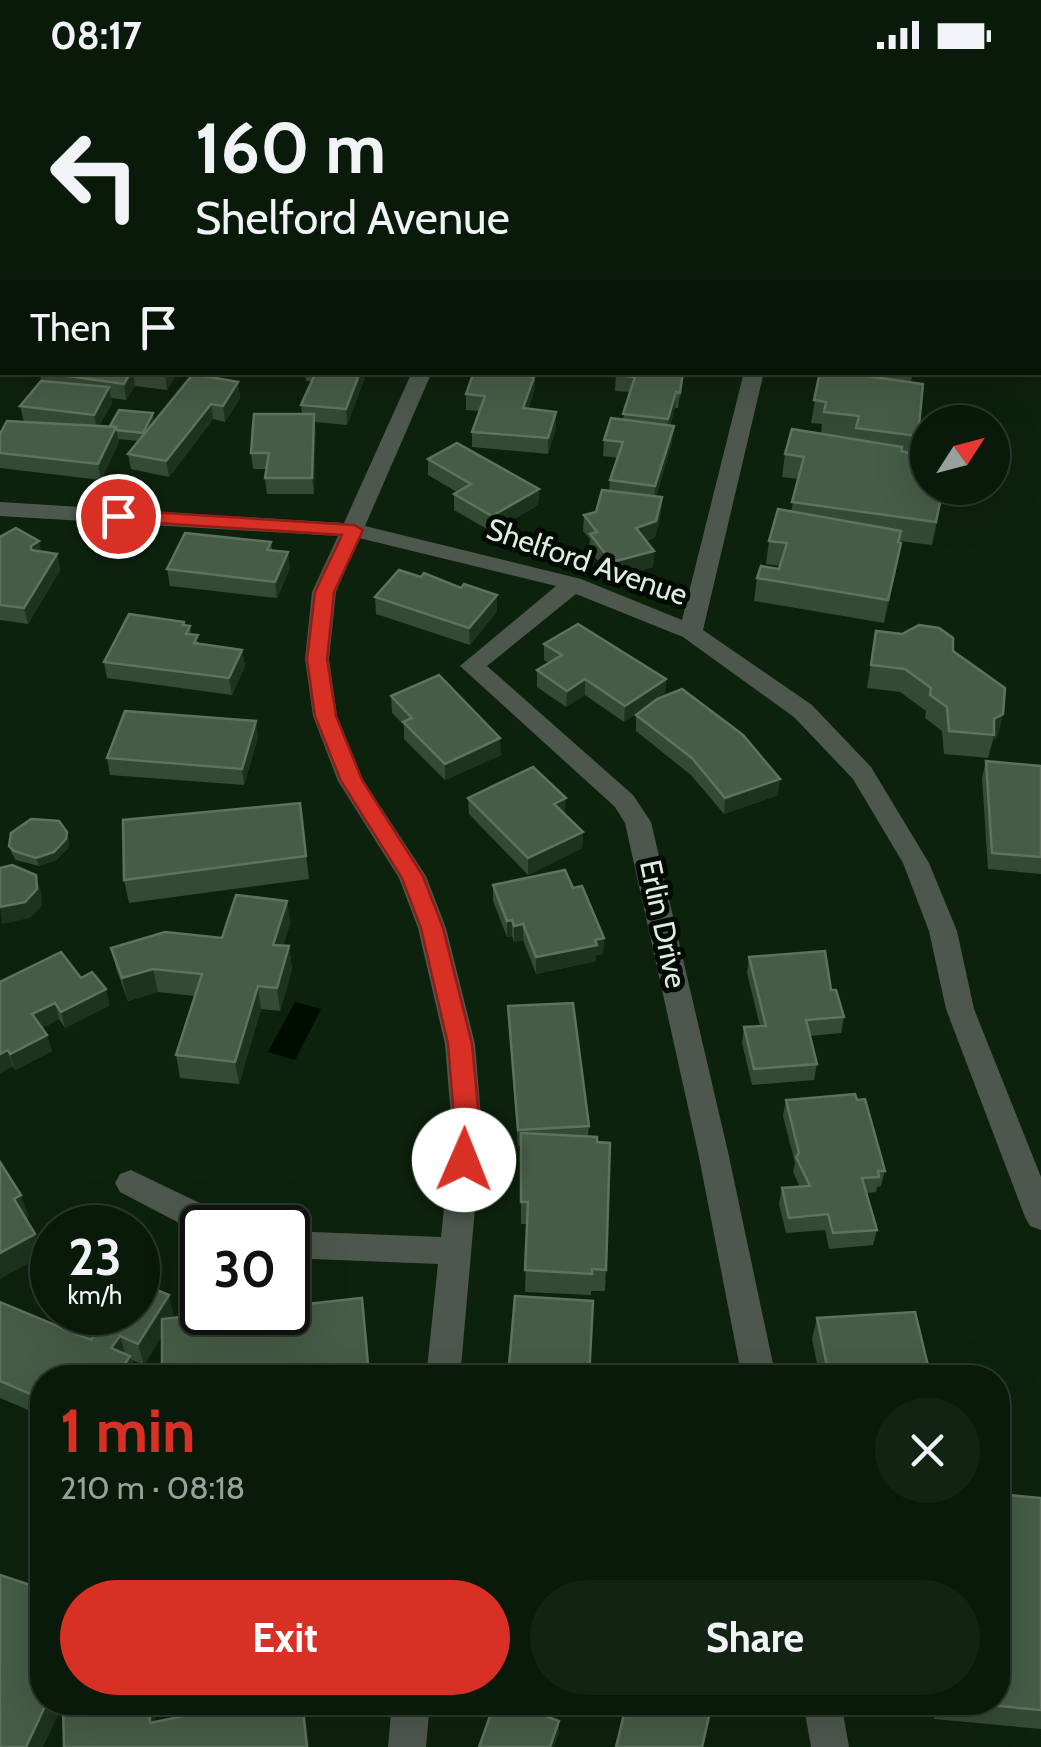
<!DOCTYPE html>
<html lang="en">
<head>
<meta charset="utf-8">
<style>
	:root { --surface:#0a1a0a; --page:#132313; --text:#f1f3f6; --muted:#99a19c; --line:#2a382b; --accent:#d93025 }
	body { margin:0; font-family:Cabin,sans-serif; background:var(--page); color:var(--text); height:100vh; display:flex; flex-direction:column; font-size:38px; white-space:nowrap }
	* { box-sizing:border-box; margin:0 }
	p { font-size:32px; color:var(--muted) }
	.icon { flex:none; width:55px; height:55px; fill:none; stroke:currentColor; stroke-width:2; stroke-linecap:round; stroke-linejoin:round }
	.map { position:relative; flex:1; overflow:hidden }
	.panel { position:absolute; left:30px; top:1295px; width:980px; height:350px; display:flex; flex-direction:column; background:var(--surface); border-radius:40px; box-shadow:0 10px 40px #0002,0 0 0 2px var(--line) }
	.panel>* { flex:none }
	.banner { position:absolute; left:0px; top:0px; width:1042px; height:305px; box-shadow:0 10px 40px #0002,0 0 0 2px var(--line); background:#0a1a0a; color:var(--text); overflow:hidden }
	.needle { width:65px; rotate:54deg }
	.fabs { position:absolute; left:910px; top:335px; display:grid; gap:20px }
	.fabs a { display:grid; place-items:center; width:100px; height:100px; border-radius:50%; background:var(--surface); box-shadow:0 10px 40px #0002,0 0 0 2px var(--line); font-size:50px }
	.speed { position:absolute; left:30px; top:1135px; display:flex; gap:20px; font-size:50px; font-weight:700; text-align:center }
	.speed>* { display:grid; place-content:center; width:130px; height:130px; border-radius:50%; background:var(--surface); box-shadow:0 10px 40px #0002,0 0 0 2px var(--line); line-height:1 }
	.speed small { font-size:25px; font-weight:400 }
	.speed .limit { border:5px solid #111; border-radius:15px; background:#fff; color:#111 }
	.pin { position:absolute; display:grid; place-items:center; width:85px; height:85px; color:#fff; margin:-42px; border:5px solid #fff; border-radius:50%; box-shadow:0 2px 10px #0007 }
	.me { position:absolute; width:110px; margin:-55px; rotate:1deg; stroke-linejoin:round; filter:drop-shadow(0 0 8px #0008) }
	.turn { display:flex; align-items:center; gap:35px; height:210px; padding:0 30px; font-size:45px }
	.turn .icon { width:130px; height:130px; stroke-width:2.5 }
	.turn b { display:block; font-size:70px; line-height:85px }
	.then { display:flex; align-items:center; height:95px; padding:0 30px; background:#0003; gap:20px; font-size:38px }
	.round { display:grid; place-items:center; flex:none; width:105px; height:105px; border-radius:52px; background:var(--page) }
	.summary { display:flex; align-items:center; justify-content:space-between; height:170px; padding:0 30px }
	h1 { font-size:60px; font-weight:700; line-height:75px; color:var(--accent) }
	.primary-button { display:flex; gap:20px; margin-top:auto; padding:20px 30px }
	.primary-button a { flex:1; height:115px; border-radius:60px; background:var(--accent); color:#fff; font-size:40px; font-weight:700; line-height:115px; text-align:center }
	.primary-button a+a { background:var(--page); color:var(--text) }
	.status { display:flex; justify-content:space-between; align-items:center; height:70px; padding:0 50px; background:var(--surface); direction:ltr }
	.status svg { height:28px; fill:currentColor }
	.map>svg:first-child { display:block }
	.water { fill:#000b00 }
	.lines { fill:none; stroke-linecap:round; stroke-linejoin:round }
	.minor { fill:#4d574d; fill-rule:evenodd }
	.wall { fill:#344a34 }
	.shaded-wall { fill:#1d331d }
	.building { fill:#465c46; stroke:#5e725e; stroke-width:2.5 }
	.route { fill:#d93025; stroke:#8d1f18; stroke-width:2.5 }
	.labels { text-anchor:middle; stroke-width:10; stroke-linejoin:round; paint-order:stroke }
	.street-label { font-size:30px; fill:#dfecde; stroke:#030903 }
</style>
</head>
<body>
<div class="status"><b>08:17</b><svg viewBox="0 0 49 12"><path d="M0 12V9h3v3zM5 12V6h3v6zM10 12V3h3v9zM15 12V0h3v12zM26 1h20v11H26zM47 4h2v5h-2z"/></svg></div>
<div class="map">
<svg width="1041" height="1677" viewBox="0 0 1041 1677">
	<rect width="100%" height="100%" fill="#0d220d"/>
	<polygon class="water" points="295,932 321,939 295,990 268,982"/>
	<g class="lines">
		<g class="minor">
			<polygon points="623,0 646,0 647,2 625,2"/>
			<polygon points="762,0 783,0 784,2 764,2"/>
			<polygon points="0,40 2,41 2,51 0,51"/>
			<polygon points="412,302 432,302 365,456 581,509 682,550 744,302 764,302 703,560 812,635 871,697 929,793 957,861 974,939 1041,1107 1041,1160 1030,1156 1025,1147 946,939 929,861 903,793 853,709 794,647 683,567 576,524 487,596 633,725 651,752 728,1082 776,1308 742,1308 698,1082 625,753 615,737 460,596 556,516 359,468 336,522 329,589 337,646 363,710 426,806 446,858 475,974 482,1059 460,1308 426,1308 438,1194 288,1188 288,1161 441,1167 452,1059 445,974 418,858 399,808 338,711 313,646 305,589 312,522 338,466 0,446 0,432 344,453"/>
			<polygon points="131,1100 231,1148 236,1158 202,1158 202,1165 120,1122 115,1113 120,1104"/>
			<polygon points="392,1632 430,1632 426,1677 388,1677"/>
			<polygon points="803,1632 841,1632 849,1677 811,1677"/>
		</g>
	</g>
	<g class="wall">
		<polygon points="0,0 97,0 97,2 2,2 2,29 0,28"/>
		<polygon points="173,0 240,0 237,2 173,2"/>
		<polygon points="796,0 878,0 882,2 801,2"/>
		<polygon points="2,71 2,91 0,90 0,72"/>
		<polygon points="2,92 2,169 0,169 0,94"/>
		<polygon points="0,171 2,171 2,223 0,225"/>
		<polygon points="40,302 178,302 167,320 135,316 126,330 111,328 112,333 99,356 110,356 153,343 154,351 238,312 240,328 225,352 213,349 169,407 131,399 128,384 139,371 119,369 119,372 101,410 0,398 0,364 24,352 20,336 41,312"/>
		<polygon points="305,302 367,302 347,355 315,352 314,424 267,424 265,408 267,399 253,399 251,383 302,344 301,335 312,311 306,311"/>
		<polygon points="474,302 535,302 534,322 528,338 556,357 548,384 472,377 472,362 480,341 466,340 466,324"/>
		<polygon points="616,302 684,302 678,338 675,338 670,355 672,372 656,426 662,427 661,443 655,467 646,471 654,481 653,497 612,508 589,480 590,469 583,461 584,445 596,442 609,421 610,410 618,388 603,386 604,370 623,349 630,322 615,321"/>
		<polygon points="820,302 913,302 911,312 918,366 916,380 944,418 932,475 899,471 899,473 901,473 897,496 884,553 754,531 757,508 779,499 780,496 766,494 769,471 791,442 798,409 782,407 785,384 821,364 822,354 811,353"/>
		<polygon points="428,389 539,419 538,435 492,462 454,440 454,424 457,422 428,405"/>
		<polygon points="0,467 41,482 57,484 60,500 28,554 0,550"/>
		<polygon points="271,472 272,480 290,498 277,528 170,516 167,499"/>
		<polygon points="421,507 497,541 470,575 376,544 375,527"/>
		<polygon points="185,556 190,556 191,564 200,574 242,580 245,596 232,625 107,608 104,592"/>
		<polygon points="876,561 953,581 1003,644 997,668 993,670 988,688 944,684 942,661 925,648 926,641 900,622 867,618"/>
		<polygon points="544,574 666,609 665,625 778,725 724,744 691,705 636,661 636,645 646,637 624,652 585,625 566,637 537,617 537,600 549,593 544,590"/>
		<polygon points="391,626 501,685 445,710 404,669 404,655 392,643"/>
		<polygon points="258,667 244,715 110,705 107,688"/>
		<polygon points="986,691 1041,696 1041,804 988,799 982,708"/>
		<polygon points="468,728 565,745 583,762 582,778 528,805 469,744"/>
		<polygon points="300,733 309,809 129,833 124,810"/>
		<polygon points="67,762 69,771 68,778 56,790 39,796 16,790 12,784 9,776"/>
		<polygon points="493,815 604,868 603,884 596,885 596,891 536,904 523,870 514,872 512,866 507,867 493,831"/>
		<polygon points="287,831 290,854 283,875 289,876 292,899 280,941 261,939 239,1014 180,1008 176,985 195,926 158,922 128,931 117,901 111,878 222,868"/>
		<polygon points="749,887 831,920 844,947 841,963 810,966 817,994 814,1010 752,1015 742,973 744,957 760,956 747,903"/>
		<polygon points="81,908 110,935 65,958 59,949 42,958 52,981 15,1000 13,996 0,1003 0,912"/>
		<polygon points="508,936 589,1056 588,1066 606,1200 605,1221 591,1221 591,1225 525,1222 527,1154 521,1154 521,1076 518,1076"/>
		<polygon points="786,1030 885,1101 881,1116 877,1117 876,1122 867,1123 877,1160 873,1175 829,1179 825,1160 786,1163 779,1134 782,1118 800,1117 793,1102 795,1093 783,1046"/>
		<polygon points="362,1228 369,1308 162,1308 162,1265 144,1295 132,1290 137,1307 42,1308 42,1346 0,1328 0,1232 89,1269 84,1254 174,1246 173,1248"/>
		<polygon points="817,1248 931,1308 820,1308 812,1269"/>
		<polygon points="509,1295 589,1308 509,1308"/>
		<polygon points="1041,1428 1041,1659 934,1649 934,1632 998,1632"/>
	</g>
	<g class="shaded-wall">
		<polygon points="80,0 97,0 97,2 76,2"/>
		<polygon points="225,0 240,0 237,2 225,2"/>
		<polygon points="131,302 133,302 135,316 126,330 124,314"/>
		<polygon points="166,302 178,302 167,320 165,304"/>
		<polygon points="360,302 367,302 347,355 346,339"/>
		<polygon points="534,307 534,322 523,354 523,338"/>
		<polygon points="238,312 240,328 225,352 223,336"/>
		<polygon points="109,317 112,333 97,360 94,345"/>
		<polygon points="676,322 675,338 667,365 668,349"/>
		<polygon points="211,334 213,349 169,407 166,391"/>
		<polygon points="556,342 556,357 548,384 548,368"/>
		<polygon points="153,343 154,351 144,371 143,363"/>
		<polygon points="314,344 316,360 314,424 312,408"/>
		<polygon points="674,356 672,372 654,432 655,416"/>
		<polygon points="116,357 119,372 101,410 98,394"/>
		<polygon points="539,419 538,435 492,462 492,446"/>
		<polygon points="662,427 661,443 655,467 635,474 636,458"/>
		<polygon points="39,471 42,487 34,492 31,476"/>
		<polygon points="901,473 897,496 884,553 888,530"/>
		<polygon points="654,481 653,497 612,508 612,492"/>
		<polygon points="288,482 290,498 277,528 275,512"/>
		<polygon points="57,484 60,500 28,554 24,538"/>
		<polygon points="497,525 497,541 470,575 469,558"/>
		<polygon points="242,580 245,596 232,625 229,608"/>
		<polygon points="585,609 585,625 566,637 567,621"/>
		<polygon points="666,609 665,625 624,652 625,636"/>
		<polygon points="1003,644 997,668 993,670 994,649"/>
		<polygon points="256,651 258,667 244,715 242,699"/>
		<polygon points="500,668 501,685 445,710 445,694"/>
		<polygon points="780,709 778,725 724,744 725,728"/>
		<polygon points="566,728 565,745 554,734"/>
		<polygon points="67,762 69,771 68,778 56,790 39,796 36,788"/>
		<polygon points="583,762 582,778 528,805 528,788"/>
		<polygon points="36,805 41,821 42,836 30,848 2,854 0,837"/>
		<polygon points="287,831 290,854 277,898 273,875"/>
		<polygon points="512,850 512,866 507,867 507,851"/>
		<polygon points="523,854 523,870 514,872 514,856"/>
		<polygon points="604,868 603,884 596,885 596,891 536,904 536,887"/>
		<polygon points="289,876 292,899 280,941 277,918"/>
		<polygon points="153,899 158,922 128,931 122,908"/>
		<polygon points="258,916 261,939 239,1014 235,992"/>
		<polygon points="106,919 110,935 65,958 61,942"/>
		<polygon points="55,933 59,949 37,960 32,944"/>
		<polygon points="47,965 52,981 15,1000 10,984"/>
		<polygon points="8,980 13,996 0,1003 0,984"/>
		<polygon points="21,1125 29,1147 21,1151 14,1129"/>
		<polygon points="35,1164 43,1185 0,1209 0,1183"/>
		<polygon points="169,1225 174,1246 144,1295 138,1274"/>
		<polygon points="120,1266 126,1287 111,1278"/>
		<polygon points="130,1286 137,1307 116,1308"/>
		<polygon points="42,1594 42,1630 34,1612"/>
		<polygon points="47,1632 60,1632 62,1637 43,1677 26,1677"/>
		<polygon points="149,1632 153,1632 154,1637 157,1670 150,1653"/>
		<polygon points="302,1632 305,1640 309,1677 307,1677"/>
		<polygon points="559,1651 559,1663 554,1677 550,1677"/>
	</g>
	<g class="building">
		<polygon points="0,0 49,0 52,1 50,2 2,2 2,16 0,15"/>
		<polygon points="331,0 388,0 386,2 329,2"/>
		<polygon points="452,0 502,0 501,2 451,2"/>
		<polygon points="828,0 878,0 882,2 833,2"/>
		<polygon points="2,92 2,119 0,119 0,94"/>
		<polygon points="0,123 2,123 2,155 0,154"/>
		<rect x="0" y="171" width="2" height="37"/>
		<polygon points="40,302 131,302 124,314"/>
		<polygon points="316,302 360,302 346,339 301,335"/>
		<polygon points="474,302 494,302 534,307 523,338 556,342 548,368 472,362 485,326 466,324"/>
		<polygon points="616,302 683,302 680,323 676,322 668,349 623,344 635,307 615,305"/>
		<polygon points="820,302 837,302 923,314 918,366 856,358 859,346 824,342 826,332 814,330"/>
		<polygon points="193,304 238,312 223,336 211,334 166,391 128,384"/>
		<polygon points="41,311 109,317 94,345 20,336"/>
		<polygon points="119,340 153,343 143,363 117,360 116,357 110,356"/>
		<polygon points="254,344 314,344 312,408 265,408 269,383 251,383"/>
		<polygon points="611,348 674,356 655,416 610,410 623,372 604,370"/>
		<polygon points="7,351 116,357 98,394 0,383 0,364"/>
		<polygon points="792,359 902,377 901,381 909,383 910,379 928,381 928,418 943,418 936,452 792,432 804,387 785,384"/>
		<polygon points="457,373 539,419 492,446 454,424 471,414 428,389"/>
		<polygon points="602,420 662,427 656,451 636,458 654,481 612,492 590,464 597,462 584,445 596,442"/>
		<polygon points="778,439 901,461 898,472 901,473 888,530 757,508 761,496 779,499 787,473 769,471"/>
		<polygon points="16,458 39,471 31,476 31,480 57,484 24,538 0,535 0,467"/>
		<polygon points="185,463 271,472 267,480 288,482 275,512 167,499"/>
		<polygon points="399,500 421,507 424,503 461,518 464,514 497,525 469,558 375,527"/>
		<polygon points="129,544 184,552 183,555 190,556 186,564 198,565 194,573 242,580 229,608 104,592"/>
		<polygon points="578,554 666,609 625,636 585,609 567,621 537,600 562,585 544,574"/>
		<polygon points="919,555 939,558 953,568 953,581 1005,618 1003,644 994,649 994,665 949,661 947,637 930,625 931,618 905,599 871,595 876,561 902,564"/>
		<polygon points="439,605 500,668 445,694 403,652 412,648 391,626"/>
		<polygon points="682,619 743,665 780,709 725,728 692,688 636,645 657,629"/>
		<polygon points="125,641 256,651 242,699 107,688"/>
		<polygon points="986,691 1041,696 1041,787 992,783"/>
		<polygon points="533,697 566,728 554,734 583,762 528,788 468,728"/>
		<polygon points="300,733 306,786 124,810 123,750"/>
		<polygon points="31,749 59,751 67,762 66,769 54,782 36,788 14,781 9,776 11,763"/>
		<polygon points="12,795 36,805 37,819 25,832 0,837 0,798"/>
		<polygon points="565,800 573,818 582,816 604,868 595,870 597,875 536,887 523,854 514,856 512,850 507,851 493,815"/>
		<polygon points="236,825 287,831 273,875 289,876 277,918 258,916 235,992 176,985 202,904 153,899 122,908 111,878 165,862 222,868"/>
		<polygon points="825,881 831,920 836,920 844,947 806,950 817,994 754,999 744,957 766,956 749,887"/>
		<polygon points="61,882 81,908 92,902 106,919 61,942 55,933 32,944 47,965 10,984 8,980 0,984 0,912"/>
		<polygon points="573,933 589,1056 518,1060 508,936"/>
		<polygon points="855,1024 857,1030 865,1029 885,1101 878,1101 879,1107 862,1108 877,1160 833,1163 828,1144 789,1148 782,1118 810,1116 796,1087 799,1083 786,1030"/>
		<polygon points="521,1063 597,1067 597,1072 610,1073 606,1200 592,1199 592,1204 525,1200 528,1132 521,1132"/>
		<polygon points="0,1092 21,1125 14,1129 35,1164 0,1183"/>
		<polygon points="138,1212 169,1225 138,1274 120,1266 111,1278 130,1286 116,1308 42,1308 42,1329 0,1311 0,1232 91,1270 98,1260 84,1254 92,1242 138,1242"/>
		<polygon points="515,1226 593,1231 589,1308 520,1308 521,1296 509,1295"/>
		<polygon points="362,1228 368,1294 283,1304 283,1308 162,1308 162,1249 225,1242 288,1242 288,1236"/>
		<polygon points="915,1242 931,1308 838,1308 836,1296 827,1296 817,1248"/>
		<polygon points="998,1424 1041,1428 1041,1640 956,1632 998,1632"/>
		<polygon points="0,1505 42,1519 42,1594 34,1612 42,1615 42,1632 47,1632 26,1677 0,1677"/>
		<polygon points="79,1632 149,1632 150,1653 251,1632 302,1632 307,1677 64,1677 63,1636"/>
		<polygon points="495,1632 509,1632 559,1651 550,1677 479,1677"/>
		<polygon points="627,1632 694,1632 711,1638 702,1677 616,1677"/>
	</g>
	<polygon class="route" points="118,440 354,455 363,460 334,522 327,589 336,646 362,710 423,806 443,858 472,974 480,1059 474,1097 464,1100 455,1097 452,1090 455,1059 448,974 421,858 402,808 341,711 315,646 307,589 315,522 342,465 111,450 109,446"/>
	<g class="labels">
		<g class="street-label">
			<text transform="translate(587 492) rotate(19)" y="10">Shelford Avenue</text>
			<text transform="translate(663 854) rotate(78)" y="10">Erlin Drive</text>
		</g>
	</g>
</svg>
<div class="fabs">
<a><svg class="needle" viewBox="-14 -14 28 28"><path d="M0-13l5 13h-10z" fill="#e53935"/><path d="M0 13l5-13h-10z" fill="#99a19c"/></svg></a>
</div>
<div class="speed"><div>23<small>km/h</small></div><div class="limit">30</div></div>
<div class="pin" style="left:118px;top:446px;background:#d93025"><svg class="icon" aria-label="arrive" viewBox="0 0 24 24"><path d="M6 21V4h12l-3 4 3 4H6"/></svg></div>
<svg class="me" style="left:464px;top:1090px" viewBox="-20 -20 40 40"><circle r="19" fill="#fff"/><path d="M0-13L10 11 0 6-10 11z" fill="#d93025"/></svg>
<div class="banner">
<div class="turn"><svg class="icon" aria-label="left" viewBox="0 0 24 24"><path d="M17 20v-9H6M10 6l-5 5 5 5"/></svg><div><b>160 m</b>Shelford Avenue</div></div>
<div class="then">Then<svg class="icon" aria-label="arrive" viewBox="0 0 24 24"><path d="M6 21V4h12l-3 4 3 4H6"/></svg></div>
</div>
<section class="panel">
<div class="summary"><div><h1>1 min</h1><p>210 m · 08:18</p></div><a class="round"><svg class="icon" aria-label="close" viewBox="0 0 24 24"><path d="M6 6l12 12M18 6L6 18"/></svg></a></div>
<div class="primary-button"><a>Exit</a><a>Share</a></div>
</section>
</div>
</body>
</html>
